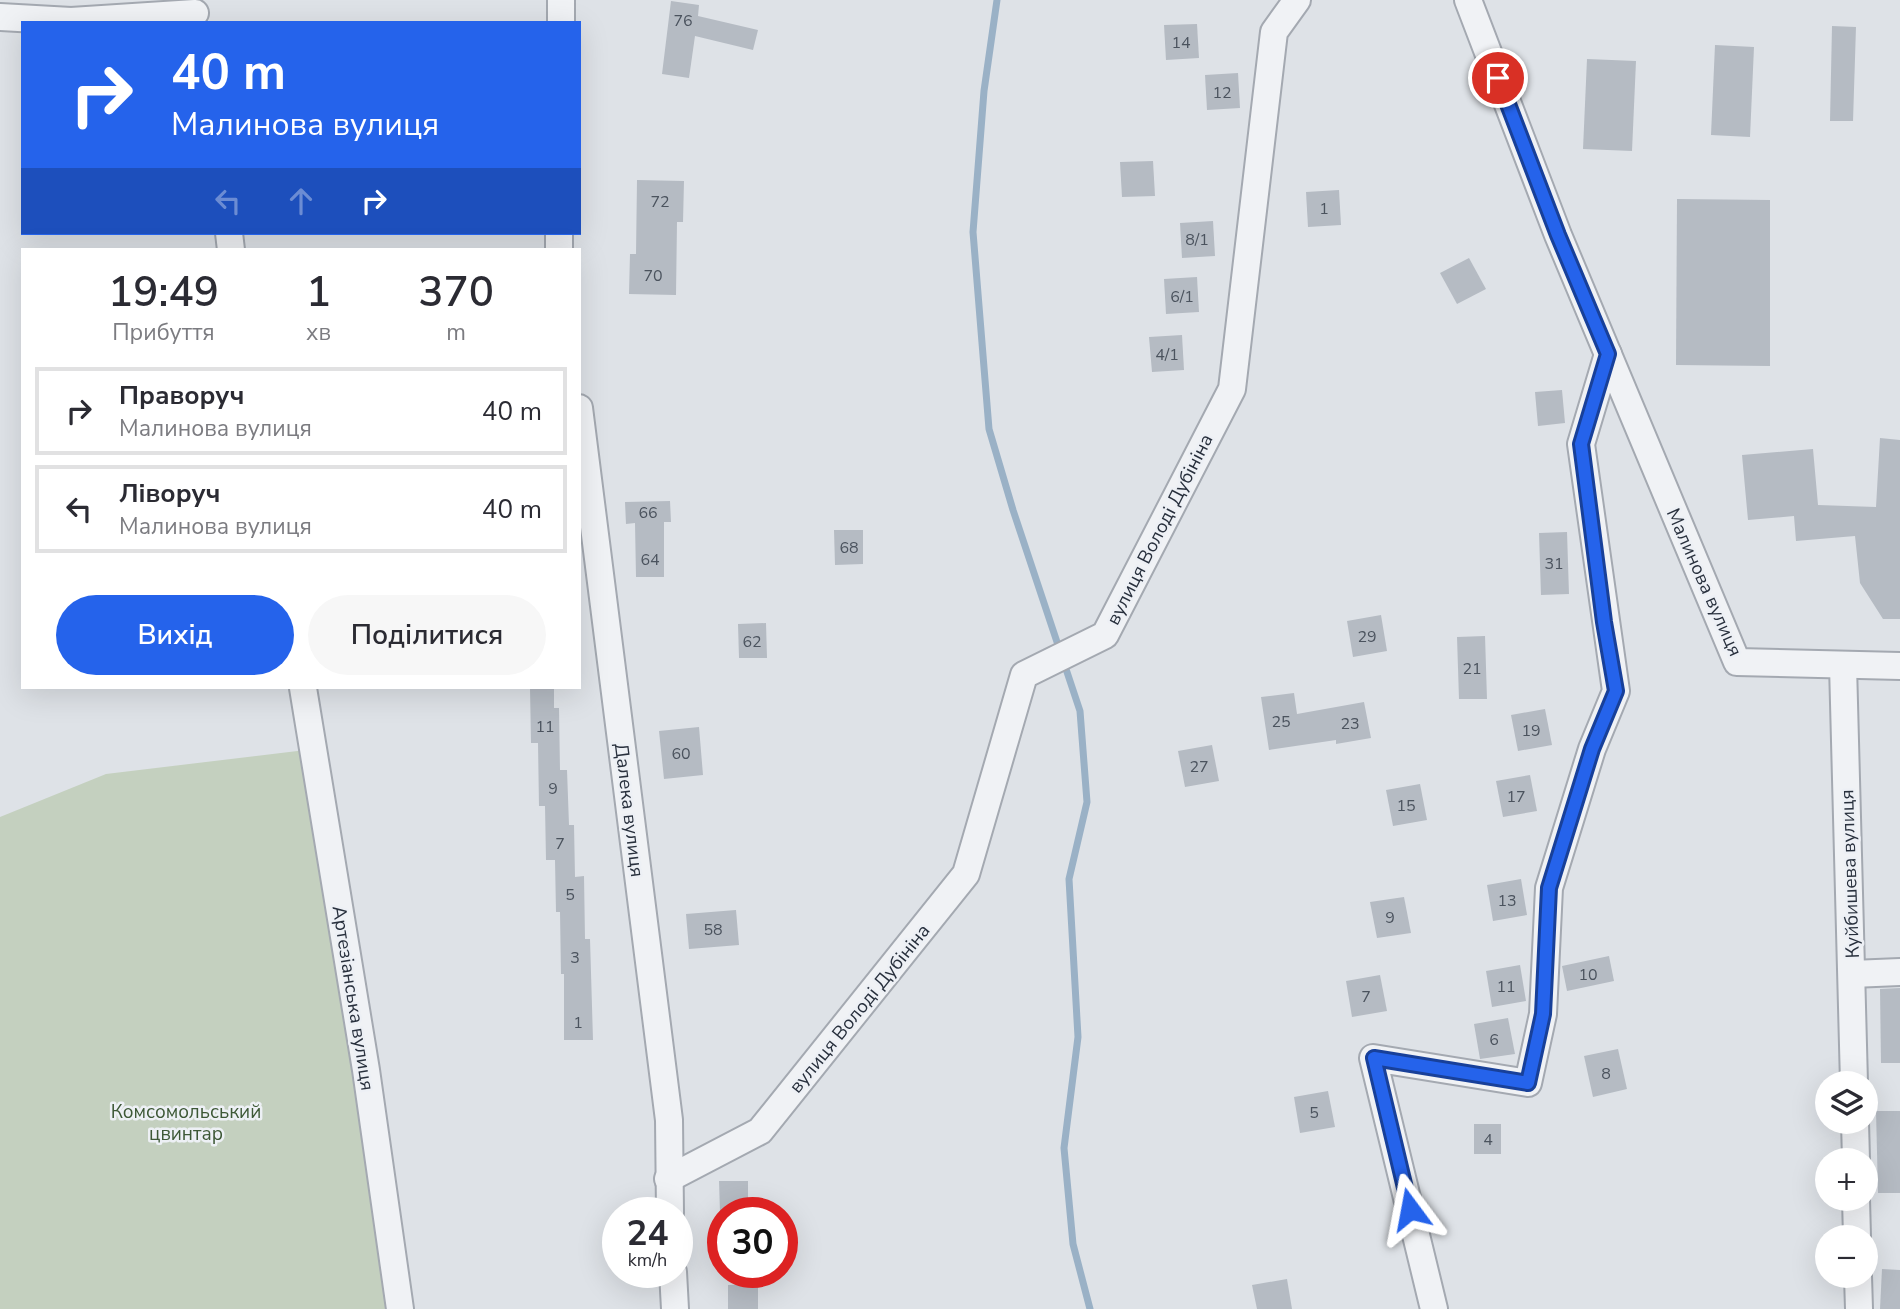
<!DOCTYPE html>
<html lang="uk">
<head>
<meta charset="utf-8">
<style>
	:root { --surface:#fff; --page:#f7f7f7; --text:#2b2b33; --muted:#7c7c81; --line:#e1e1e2; --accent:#2563eb }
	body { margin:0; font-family:"Nunito Sans",sans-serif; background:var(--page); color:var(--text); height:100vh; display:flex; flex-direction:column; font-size:26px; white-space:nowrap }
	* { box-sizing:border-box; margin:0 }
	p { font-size:23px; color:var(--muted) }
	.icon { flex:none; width:38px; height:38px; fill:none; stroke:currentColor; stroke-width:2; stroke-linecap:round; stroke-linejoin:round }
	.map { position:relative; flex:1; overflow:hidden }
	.drawer { position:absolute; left:21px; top:248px; width:560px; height:441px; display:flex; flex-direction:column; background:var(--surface); border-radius:0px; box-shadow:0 7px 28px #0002 }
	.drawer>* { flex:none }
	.guide { position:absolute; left:21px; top:21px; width:560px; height:214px; border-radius:0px; box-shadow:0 7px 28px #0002; background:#2563eb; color:#fff; overflow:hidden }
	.fabs { position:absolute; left:1815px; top:1071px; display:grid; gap:14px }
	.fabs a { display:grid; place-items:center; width:63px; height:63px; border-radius:50%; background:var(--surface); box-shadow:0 7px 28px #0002; font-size:35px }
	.speed { position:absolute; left:602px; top:1197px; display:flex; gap:14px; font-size:35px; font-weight:700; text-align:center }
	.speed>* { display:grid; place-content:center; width:91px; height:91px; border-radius:50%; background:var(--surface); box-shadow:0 7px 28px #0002; line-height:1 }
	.speed small { font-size:18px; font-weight:400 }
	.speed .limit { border:10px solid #d22; background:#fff; color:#111 }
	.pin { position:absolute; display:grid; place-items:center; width:60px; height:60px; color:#fff; margin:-30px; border:4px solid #fff; border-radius:50%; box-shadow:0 2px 7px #0007 }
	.me { position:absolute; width:77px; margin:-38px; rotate:347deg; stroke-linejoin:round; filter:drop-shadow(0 0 5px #0008) }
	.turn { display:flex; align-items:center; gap:24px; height:147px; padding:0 35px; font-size:32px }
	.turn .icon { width:91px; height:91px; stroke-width:2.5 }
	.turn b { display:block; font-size:49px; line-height:60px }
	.lanes { display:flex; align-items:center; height:66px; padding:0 35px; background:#0003; justify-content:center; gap:35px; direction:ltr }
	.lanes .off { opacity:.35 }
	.eta { display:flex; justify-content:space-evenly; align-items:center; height:119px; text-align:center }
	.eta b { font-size:42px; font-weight:600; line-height:49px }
	.primary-button { display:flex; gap:14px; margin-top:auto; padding:14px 35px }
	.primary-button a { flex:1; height:80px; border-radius:42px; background:var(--accent); color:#fff; font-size:28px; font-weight:600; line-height:80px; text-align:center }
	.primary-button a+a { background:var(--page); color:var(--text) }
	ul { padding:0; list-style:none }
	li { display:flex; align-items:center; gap:21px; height:88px; margin:0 14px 10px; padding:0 21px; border:4px solid var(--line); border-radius:0px }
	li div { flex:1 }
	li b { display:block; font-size:26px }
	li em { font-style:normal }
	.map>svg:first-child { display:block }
	.green { fill:#c4d0bf }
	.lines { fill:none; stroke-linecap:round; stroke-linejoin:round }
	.stream { stroke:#9ab1c6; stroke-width:7 }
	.building { fill:#b5bbc3 }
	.minor-casing { stroke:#a4a9b1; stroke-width:30 }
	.minor { stroke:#f0f2f5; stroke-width:26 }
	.route-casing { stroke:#184099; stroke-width:18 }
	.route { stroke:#2563eb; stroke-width:12 }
	.labels { text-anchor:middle; stroke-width:5; stroke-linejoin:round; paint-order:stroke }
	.number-label { font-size:16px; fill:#4b535e }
	.street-label { font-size:19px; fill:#28303d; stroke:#edf0f5 }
	.park-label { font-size:19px; fill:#3d5836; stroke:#edf0f5 }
</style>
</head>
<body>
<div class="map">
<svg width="1900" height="1309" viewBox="0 0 1900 1309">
	<rect width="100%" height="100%" fill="#dee2e7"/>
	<polygon class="green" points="314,749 400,1309 0,1309 0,817 106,774"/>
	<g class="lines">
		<polyline class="stream" points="997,0 984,91 973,232 989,429 1013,510 1080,711 1087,802 1069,879 1078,1037 1064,1148 1073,1244 1090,1309"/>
	</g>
	<g class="building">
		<polygon points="671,1 699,5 698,16 758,30 753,50 695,36 689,78 662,74"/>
		<polygon points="1197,24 1199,58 1166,60 1164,25"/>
		<polygon points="1832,26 1856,27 1853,121 1830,121"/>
		<polygon points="1715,45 1754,47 1750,137 1711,135"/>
		<polygon points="1587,59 1636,61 1632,151 1583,149"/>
		<polygon points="1238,73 1240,108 1207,110 1205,75"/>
		<polygon points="1153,161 1155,196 1122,197 1120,162"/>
		<polygon points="637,180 684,181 683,222 677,222 676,295 629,294 630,254 636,254"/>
		<polygon points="1339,190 1341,225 1308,227 1306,192"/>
		<polygon points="1677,199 1770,200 1770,366 1676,365"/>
		<polygon points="1213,221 1215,256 1182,258 1180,223"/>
		<polygon points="1469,258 1486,289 1457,304 1440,273"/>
		<polygon points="1197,277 1199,312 1166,314 1164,279"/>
		<polygon points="1182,335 1184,370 1152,372 1149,337"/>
		<polygon points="1562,390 1565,423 1538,426 1535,392"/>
		<polygon points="1880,438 1900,440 1900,619 1883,619 1860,583 1855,536 1796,541 1794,516 1748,520 1742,455 1813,449 1818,505 1876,507"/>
		<polygon points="670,501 671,522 664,522 664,577 636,577 635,523 626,524 625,502"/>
		<polygon points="834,530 863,530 863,564 835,565"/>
		<polygon points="1567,532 1569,594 1541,595 1539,533"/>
		<polygon points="1381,615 1387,651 1353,657 1347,621"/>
		<polygon points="766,623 767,658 739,658 738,624"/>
		<polygon points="1485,636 1487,699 1459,699 1457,637"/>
		<polygon points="530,688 554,688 554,708 559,708 560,770 567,770 569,825 574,825 575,877 584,876 585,939 590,939 593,1040 564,1040 564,974 561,974 560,912 556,912 555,860 546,860 545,806 539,806 538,743 531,743"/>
		<polygon points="1294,693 1297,714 1364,702 1371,738 1336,744 1336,740 1269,750 1261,697"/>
		<polygon points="1545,709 1552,745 1518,751 1511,715"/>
		<polygon points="699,727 703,775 664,779 659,731"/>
		<polygon points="1212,745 1219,781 1185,787 1178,751"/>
		<polygon points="1530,775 1537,811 1503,817 1496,781"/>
		<polygon points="1420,784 1427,820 1393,826 1386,790"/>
		<polygon points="1521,879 1527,915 1493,921 1487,885"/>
		<polygon points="1404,897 1411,933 1377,938 1370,902"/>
		<polygon points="736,910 739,945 689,949 686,914"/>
		<polygon points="1609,956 1614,981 1567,991 1562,966"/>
		<polygon points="1520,965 1526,1001 1492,1007 1486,971"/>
		<polygon points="1380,975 1387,1011 1352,1017 1346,981"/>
		<polygon points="1900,988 1900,1063 1881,1063 1880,989"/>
		<polygon points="1508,1018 1515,1054 1480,1059 1474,1024"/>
		<polygon points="1618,1049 1627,1089 1593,1097 1584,1056"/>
		<polygon points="1328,1091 1335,1127 1300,1133 1294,1097"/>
		<polygon points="1876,1111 1900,1111 1900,1193 1878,1193"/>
		<rect x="1474" y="1124" width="27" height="30"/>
		<polygon points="719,1181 748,1181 748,1213 720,1213"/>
		<polygon points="1882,1269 1900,1270 1900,1309 1880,1309"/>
		<polygon points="1287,1279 1292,1309 1257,1309 1252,1285"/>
		<polygon points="758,1284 758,1309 728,1309 728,1285"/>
	</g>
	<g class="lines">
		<defs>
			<g id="minor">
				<polyline points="1468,0 1558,235 1737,662 1900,666"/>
				<polyline points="0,17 71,21 195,13"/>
				<polyline points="561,23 561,0"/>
				<polyline points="229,233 231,250"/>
				<polyline points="559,233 559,250"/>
				<polyline points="579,408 669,1120 670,1213"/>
				<polyline points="1843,665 1854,1083"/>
				<polyline points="303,688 366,1070 400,1309"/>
				<polyline points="1852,974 1900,972"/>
				<polyline points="1855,1122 1856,1160"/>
				<polyline points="668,1179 760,1131 966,874 1024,675 1105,635 1232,389 1274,32 1297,0"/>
				<polyline points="1856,1199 1857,1237"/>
				<polyline points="673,1272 675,1309"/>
				<polyline points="1858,1276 1859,1309"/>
				<polyline points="1434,1309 1373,1058 1528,1083 1543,1014 1549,888 1592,749 1616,691 1581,444 1608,354"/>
			</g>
		</defs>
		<use href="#minor" class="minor-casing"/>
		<use href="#minor" class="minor"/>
	</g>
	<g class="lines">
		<defs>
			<polyline id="route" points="1410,1209 1374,1058 1528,1083 1543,1014 1549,888 1592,749 1616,691 1604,622 1581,444 1608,354 1558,235 1498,78"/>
		</defs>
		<use href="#route" class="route-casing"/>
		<use href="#route" class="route"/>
	</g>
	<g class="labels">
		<g class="number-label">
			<text x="683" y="26">76</text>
			<text x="1181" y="48">14</text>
			<text x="1222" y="98">12</text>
			<text x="660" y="207">72</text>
			<text x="1324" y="214">1</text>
			<text x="1197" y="245">8/1</text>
			<text x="653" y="281">70</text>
			<text x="1182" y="302">6/1</text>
			<text x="1167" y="360">4/1</text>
			<text x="648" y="518">66</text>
			<text x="849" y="553">68</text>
			<text x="650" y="565">64</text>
			<text x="1554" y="569">31</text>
			<text x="1367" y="642">29</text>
			<text x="752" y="647">62</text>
			<text x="1472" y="674">21</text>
			<text x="1281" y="727">25</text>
			<text x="1350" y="729">23</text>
			<text x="545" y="732">11</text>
			<text x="1531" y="736">19</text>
			<text x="681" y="759">60</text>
			<text x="1199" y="772">27</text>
			<text x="553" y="794">9</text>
			<text x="1516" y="802">17</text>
			<text x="1406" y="811">15</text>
			<text x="560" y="849">7</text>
			<text x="570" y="900">5</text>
			<text x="1507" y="906">13</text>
			<text x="1390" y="923">9</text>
			<text x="713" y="935">58</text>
			<text x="575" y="963">3</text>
			<text x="1588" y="980">10</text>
			<text x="1506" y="992">11</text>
			<text x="1366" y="1002">7</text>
			<text x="578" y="1028">1</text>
			<text x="1494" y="1045">6</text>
			<text x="1606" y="1079">8</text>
			<text x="1314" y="1118">5</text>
			<text x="1488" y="1145">4</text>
		</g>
		<g class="street-label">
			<text transform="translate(1159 529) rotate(-63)" y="7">вулиця Володі Дубініна</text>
			<text transform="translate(1705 582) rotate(66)" y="7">Малинова вулиця</text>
			<text transform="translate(630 810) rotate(83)" y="7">Далека вулиця</text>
			<text transform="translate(1849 874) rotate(-92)" y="7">Куйбишева вулиця</text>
			<text transform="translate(354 998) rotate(81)" y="7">Артезіанська вулиця</text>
			<text transform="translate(859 1008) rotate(-51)" y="7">вулиця Володі Дубініна</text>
		</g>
		<g class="park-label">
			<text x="186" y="1118">Комсомольський<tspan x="186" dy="22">цвинтар</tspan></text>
		</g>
	</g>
</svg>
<div class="fabs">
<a><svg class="icon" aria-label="layers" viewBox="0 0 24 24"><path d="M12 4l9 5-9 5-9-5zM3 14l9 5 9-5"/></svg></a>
<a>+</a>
<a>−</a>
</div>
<div class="speed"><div>24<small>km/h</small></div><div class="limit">30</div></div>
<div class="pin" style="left:1498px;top:78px;background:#d93025"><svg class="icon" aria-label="arrive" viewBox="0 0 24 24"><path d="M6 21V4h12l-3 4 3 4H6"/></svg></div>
<svg class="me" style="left:1410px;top:1209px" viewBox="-20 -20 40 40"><path d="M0-17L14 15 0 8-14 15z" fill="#2563eb" stroke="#fff" stroke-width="4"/></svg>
<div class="guide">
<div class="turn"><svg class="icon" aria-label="right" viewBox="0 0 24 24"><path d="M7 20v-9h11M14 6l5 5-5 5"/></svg><div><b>40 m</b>Малинова вулиця</div></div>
<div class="lanes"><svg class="icon off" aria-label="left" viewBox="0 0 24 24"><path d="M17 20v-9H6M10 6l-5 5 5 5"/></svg><svg class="icon off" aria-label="ahead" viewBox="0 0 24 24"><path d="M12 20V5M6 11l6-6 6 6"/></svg><svg class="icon" aria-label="right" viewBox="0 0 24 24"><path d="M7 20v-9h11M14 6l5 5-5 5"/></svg></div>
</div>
<section class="drawer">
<div class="eta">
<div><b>19:49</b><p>Прибуття</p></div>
<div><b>1</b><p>хв</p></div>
<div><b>370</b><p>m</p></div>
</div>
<ul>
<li><svg class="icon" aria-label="right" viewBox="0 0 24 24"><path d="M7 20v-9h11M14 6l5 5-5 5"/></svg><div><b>Праворуч</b><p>Малинова вулиця</p></div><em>40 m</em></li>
<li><svg class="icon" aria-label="left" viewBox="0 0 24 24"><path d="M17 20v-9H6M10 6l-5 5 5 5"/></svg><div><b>Ліворуч</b><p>Малинова вулиця</p></div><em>40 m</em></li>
</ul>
<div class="primary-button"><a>Вихід</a><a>Поділитися</a></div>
</section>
</div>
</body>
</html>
